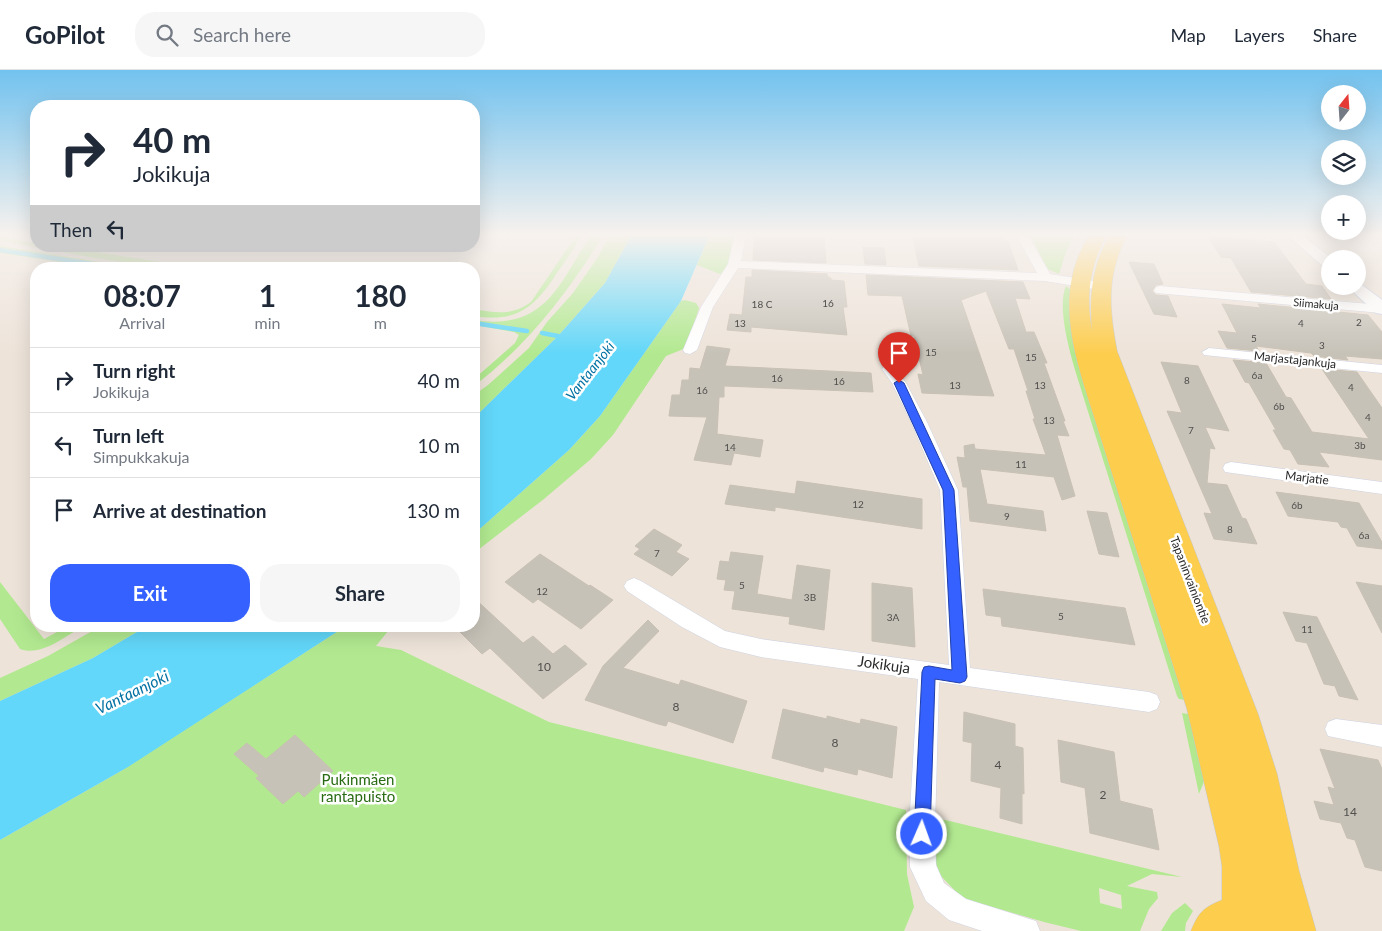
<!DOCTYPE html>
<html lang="en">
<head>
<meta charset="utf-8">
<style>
	:root { --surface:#fff; --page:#f6f6f7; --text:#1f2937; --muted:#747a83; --line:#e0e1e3; --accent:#3461ff }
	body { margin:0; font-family:Lato,sans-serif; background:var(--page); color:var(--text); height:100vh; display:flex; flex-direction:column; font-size:19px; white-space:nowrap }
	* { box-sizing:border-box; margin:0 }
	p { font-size:16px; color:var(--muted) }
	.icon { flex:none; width:28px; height:28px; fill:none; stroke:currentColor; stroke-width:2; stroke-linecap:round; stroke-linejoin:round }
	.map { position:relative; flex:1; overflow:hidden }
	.side { position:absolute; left:30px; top:192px; width:450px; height:370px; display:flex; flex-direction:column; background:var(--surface); border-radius:20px; box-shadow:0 5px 20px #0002 }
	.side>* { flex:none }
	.hud { position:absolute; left:30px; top:30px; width:450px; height:152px; border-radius:20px; box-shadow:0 5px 20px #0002; background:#fff; color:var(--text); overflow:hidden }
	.needle { width:32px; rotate:17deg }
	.tools { position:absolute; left:1321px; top:15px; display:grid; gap:10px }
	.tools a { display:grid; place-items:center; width:45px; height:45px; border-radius:50%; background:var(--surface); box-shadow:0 5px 20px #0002; font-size:25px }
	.pin { position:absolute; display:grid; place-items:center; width:42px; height:42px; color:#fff; margin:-51px -21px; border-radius:50% 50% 50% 0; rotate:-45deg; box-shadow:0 0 5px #0007 }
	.pin .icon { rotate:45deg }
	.me { position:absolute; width:55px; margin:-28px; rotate:2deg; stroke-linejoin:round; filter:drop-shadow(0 0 4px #0008) }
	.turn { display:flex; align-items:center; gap:18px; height:105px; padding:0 20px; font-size:22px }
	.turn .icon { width:65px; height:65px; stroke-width:2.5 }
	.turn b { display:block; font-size:35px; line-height:42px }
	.then { display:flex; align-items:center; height:48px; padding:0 20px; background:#0003; gap:10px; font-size:19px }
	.eta { display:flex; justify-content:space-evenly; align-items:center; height:85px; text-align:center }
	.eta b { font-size:30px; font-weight:700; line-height:35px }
	.button { display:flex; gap:10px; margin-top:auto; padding:10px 20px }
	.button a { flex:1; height:58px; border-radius:20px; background:var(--accent); color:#fff; font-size:20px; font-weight:700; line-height:58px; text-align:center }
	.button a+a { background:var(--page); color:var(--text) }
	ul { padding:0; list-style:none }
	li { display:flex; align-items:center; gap:15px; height:65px; padding:0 20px; border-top:1px solid var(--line) }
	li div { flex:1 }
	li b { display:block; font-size:19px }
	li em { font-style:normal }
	header { display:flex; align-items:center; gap:30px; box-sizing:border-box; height:70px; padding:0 25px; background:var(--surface); border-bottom:1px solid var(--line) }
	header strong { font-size:24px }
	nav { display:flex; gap:28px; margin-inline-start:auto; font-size:18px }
	.search { width:350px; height:45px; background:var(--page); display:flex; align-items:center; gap:12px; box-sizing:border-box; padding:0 18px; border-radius:20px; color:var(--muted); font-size:19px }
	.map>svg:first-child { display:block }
	.green { fill:#b2e990; fill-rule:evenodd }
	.water { fill:#62d7f9 }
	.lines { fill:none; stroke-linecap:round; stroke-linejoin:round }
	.stream { stroke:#62d7f9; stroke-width:4.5 }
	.building { fill:#c7c2b8; stroke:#c8c0b3 }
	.minor-casing { stroke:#ced3e3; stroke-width:1 }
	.tertiary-casing { stroke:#ced3e3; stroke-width:2 }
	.primary-casing { stroke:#c7c7c7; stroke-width:1 }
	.minor { fill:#fff; fill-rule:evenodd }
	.tertiary { fill:#fff; fill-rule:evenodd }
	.primary { fill:#fdcd4e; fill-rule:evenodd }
	.route { fill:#3461ff; stroke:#223fa6 }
	.labels { text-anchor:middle; stroke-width:5; stroke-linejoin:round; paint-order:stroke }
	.number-label { font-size:10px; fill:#504f4d }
	.far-street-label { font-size:11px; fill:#292929; stroke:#fff }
	.street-label { font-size:12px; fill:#292929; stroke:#fff }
	.near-number-label { font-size:12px; fill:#504f4d }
	.water-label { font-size:14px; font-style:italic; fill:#0272a4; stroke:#fff }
	.near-street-label { font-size:15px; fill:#292929; stroke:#fff }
	.near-park-label { font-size:15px; fill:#296b13; stroke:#fff }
	.near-water-label { font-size:16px; font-style:italic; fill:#0272a4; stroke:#fff }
</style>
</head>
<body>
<header>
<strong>GoPilot</strong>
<div class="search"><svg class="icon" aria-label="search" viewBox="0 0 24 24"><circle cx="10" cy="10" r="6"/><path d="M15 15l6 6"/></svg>Search here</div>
<nav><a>Map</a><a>Layers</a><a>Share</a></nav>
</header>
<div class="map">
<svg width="1382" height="861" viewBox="0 0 1382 861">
	<rect width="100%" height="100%" fill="#ede3d9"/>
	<g class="green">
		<path d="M 577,164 L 583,164 C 575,177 566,190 557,203 C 535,237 517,253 474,246 L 474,239 C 495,243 512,246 531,232 Z"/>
		<path d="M 591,164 L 604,164 C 569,221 528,275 474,316 L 474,309 L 515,273 L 519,265 L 514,262 L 474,255 L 474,250 C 545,261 559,215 591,164 Z"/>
		<polygon points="610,164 632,164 605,213 558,266 474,348 474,325 488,315 529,278 547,252 573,223 598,187"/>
		<polygon points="710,164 736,164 726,199 720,204 697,195"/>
		<polygon points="1029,164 1076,164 1066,182 1059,204 1048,199"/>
		<path d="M 0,167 L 36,173 L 36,176 L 57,176 L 206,199 C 138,199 68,182 0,171 Z"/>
		<polygon points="0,176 144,199 109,199 0,183"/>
		<path d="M 1066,216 L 1072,221 L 1191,631 L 1179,629 L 1177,626 L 1075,300 C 1069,279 1057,236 1066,216 Z"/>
		<polygon points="685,230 696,233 699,238 686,278 666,286 613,365 591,389 544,429 474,483 474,464 569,380 600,346 681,231"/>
		<path d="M 0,512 L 44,569 L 68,556 L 83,556 C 66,566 41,587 20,579 L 0,549 Z"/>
		<polygon points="101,556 147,556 93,588 0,631 0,608 48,586"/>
		<polygon points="346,556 392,556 376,576 401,580 549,652 906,740 907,804 914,837 904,861 0,861 0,770 121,701"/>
		<polygon points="1182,643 1194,645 1209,699 1199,724"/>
		<path d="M 937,748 L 1182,807 L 1152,804 L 1127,816 L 1157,822 L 1158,828 L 1149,839 L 1140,861 L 1081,861 L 1044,852 L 962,828 L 939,804 L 934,785 ZM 1099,818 L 1121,825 L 1122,839 L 1100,833 Z"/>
		<polygon points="1185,833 1193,841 1186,853 1185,861 1161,861 1172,843"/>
	</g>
	<g class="water">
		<polygon points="632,164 710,164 681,231 600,346 569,380 474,464 474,348 558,266 605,213"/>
		<polygon points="147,556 346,556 128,697 0,770 0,631 93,588"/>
	</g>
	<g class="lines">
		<g class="stream">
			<polyline points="0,180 125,199"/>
			<polyline points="474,253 527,261"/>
			<polyline points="542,263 558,266"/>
		</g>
	</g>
	<g class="building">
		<polygon points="755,164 824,165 826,193 753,190"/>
		<polygon points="912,164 1002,164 1005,171 1008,171 1018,200 919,196"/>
		<polygon points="1208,167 1274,172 1306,214 1322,216 1331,229 1251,222 1231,188 1221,187"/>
		<polygon points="863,177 884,178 886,195 865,194"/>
		<polygon points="1129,192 1154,194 1163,214 1156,215 1152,221 1156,225 1168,226 1177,247 1154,244"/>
		<polygon points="752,200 827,204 828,207 831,208 831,210 844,211 847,237 843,237 847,265 751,257 751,262 727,260 730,244 742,245 746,207 752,207"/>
		<polygon points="866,205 1023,212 1030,229 1015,228 1026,262 1034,262 1047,293 1044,293 1065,351 1063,351 1069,366 1057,365 1075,426 1062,430 1054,407 980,399 987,434 1043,441 1046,461 970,451 967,417 963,417 957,387 965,388 964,376 974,374 975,379 1046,385 1033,349 1035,349 1026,321 1028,321 1014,279 1009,279 986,221 961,230 994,326 922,323 918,304 923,305 914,266 911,266 902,226 868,225"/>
		<polygon points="1222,234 1261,238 1258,234 1368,245 1382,262 1382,289 1345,286 1348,290 1314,286 1311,283 1256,276 1259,281 1227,278 1218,261 1237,263"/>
		<polygon points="707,276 730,279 725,296 871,303 873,322 724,316 724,327 719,327 717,364 763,370 760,387 734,383 731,395 694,390 707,347 669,346 672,325 680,325 682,310 689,310 690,298 700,299"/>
		<polygon points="1233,290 1266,293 1286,327 1291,328 1312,362 1369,369 1322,299 1357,302 1382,338 1382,390 1319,382 1329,397 1298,394 1290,380 1284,379 1273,360 1276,360 1249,313 1245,312"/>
		<polygon points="1161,292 1198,296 1229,361 1205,357 1215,379 1210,378 1207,413 1227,415 1242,448 1246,449 1257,474 1214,469 1204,443 1212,444 1167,341 1182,343"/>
		<polygon points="797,411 922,429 922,459 775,437 775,441 725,434 730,415 795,424"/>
		<polygon points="1276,422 1359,433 1382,472 1382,479 1357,476 1347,458 1341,457 1338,452 1288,446"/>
		<polygon points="1087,441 1107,443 1119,487 1099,484"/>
		<polygon points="654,459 682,475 676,482 689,489 672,506 634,484 640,479 635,476"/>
		<polygon points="731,482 763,486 757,524 792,530 797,495 830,500 824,560 789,554 790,547 732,539 735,521 724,520 726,510 717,509 720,491 729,492"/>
		<polygon points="540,484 589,516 590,515 613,530 581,559 538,529 533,533 505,512"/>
		<polygon points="1356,512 1382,516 1382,563"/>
		<polygon points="872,513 912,518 915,577 872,571"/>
		<polygon points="983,519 1125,538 1135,575 1002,556 1001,547 986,545"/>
		<polygon points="474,528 523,573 533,566 553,584 565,575 587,594 543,629 490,578 482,584 454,556 474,556"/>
		<polygon points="1283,542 1317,547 1358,630 1339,626 1335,616 1324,614 1307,573 1296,571"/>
		<polygon points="648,550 659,561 623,598 679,615 681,610 747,631 733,673 668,651 666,656 658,654 585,630 603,596"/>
		<polygon points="783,639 827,649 827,646 860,654 861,649 897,657 892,708 858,699 857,705 824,697 823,702 772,688"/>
		<polygon points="964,642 1015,654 1015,676 1023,678 1024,724 1022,723 1022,754 1000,748 1001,718 971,711 972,673 963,671"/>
		<polygon points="295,665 333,701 304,727 298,721 283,734 256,708 259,706 234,684 247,673 266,689"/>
		<polygon points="1058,670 1114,682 1120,731 1152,739 1159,780 1090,763 1085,718 1061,712"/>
		<polygon points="1320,679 1378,690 1382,699 1382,801 1365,797 1355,770 1347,768 1341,753 1320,749 1314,731 1334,735 1328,717 1335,719"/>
	</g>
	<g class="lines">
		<defs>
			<g id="minor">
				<polygon points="735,164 746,164 741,191 1037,203 1016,164 1027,164 1050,204 1100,212 1106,216 1100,220 1045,211 738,198 713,237 697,280 690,284 685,283 683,280 701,237 728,194"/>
				<polygon points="1160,216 1382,235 1382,243 1156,223 1154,220 1156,217"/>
				<polygon points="1209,278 1382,295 1382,303 1204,285 1202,282"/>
				<polygon points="889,295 894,296 906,313 927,352 958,420 970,598 1149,622 1157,625 1160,632 1157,639 1149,642 939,612 935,757 936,795 944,813 966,829 1036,851 1040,861 982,861 949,850 926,831 910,797 909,757 918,609 761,587 720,577 682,557 627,521 624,516 627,511 634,508 641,511 725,561 761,569 949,595 940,420 911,352 892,313 882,299 884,296"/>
				<polygon points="1231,392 1382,412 1382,424 1225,402 1223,398 1225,394"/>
				<polygon points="1336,649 1382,655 1382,677 1328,666 1325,659 1328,652"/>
			</g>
			<g id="tertiary">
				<polygon points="1286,164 1301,164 1332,189 1330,189 1330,200 1325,198"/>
				<polygon points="1358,212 1382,230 1382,244 1376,243 1347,216 1358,216"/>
			</g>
			<path id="primary" d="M 1090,164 L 1107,165 C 1089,196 1086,227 1092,261 C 1089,226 1092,195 1110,164 L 1128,164 C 1106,204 1109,238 1117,281 L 1258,644 L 1277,704 L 1299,801 L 1316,861 L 1191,861 C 1199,842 1203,838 1222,830 L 1222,796 L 1219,776 L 1187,639 L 1088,328 C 1070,271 1056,217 1090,164 Z"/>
		</defs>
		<use href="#minor" class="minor-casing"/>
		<use href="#tertiary" class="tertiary-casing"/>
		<use href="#primary" class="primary-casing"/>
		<use href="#minor" class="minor"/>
		<use href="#tertiary" class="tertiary"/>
		<use href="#primary" class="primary"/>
	</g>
	<linearGradient id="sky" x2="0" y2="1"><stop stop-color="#72c2ef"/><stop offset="0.58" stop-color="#f7f2ee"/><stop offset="1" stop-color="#f7f2ee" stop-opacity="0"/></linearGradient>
	<rect width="1382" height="284" fill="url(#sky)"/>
	<polygon class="route" points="899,310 904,313 954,420 967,607 965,611 960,613 935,609 930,764 928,770 922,773 916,770 914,764 922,602 924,597 929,596 952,600 943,420 894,313"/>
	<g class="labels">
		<g class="number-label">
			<text x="828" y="237">16</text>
			<text x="762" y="238">18 C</text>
			<text x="1359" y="256">2</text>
			<text x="740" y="257">13</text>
			<text x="1301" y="257">4</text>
			<text x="1254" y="272">5</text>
			<text x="1322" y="279">3</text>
			<text x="931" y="286">15</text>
			<text x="1031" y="291">15</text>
			<text x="1257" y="309">6a</text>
			<text x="777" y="312">16</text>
			<text x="1187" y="314">8</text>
			<text x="839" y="315">16</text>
			<text x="955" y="319">13</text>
			<text x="1040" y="319">13</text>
			<text x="1351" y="321">4</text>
			<text x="702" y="324">16</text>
			<text x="1279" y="340">6b</text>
			<text x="1368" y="351">4</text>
			<text x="1049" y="354">13</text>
			<text x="1191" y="364">7</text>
			<text x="1360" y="379">3b</text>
			<text x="730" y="381">14</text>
			<text x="1021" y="398">11</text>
			<text x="858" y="438">12</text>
			<text x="1297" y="439">6b</text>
			<text x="1007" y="450">9</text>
			<text x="1230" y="463">8</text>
			<text x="1364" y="469">6a</text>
			<text x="657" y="487">7</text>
			<text x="742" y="519">5</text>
			<text x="542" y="525">12</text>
			<text x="810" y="531">3B</text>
			<text x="1061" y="550">5</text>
			<text x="893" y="551">3A</text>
			<text x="1307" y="563">11</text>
		</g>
		<g class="far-street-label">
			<text transform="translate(1316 234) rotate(5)" y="4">Siimakuja</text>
		</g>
		<g class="street-label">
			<text transform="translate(1295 290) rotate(6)" y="4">Marjastajankuja</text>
			<text transform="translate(1307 408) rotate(7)" y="4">Marjatie</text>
			<text transform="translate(1190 510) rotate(69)" y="4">Tapaninvainiontie</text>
		</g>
		<g class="near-number-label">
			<text x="544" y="601">10</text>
			<text x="676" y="641">8</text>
			<text x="835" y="677">8</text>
			<text x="998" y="699">4</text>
			<text x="1103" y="729">2</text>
			<text x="1350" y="746">14</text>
		</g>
		<g class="water-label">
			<text transform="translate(590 301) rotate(-52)" y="5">Vantaanjoki</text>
		</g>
		<g class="near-street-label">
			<text transform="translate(884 595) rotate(8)" y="5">Jokikuja</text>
		</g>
		<g class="near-park-label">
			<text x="358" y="715">Pukinmäen<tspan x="358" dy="17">rantapuisto</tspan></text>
		</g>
		<g class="near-water-label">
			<text transform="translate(132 622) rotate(-26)" y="6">Vantaanjoki</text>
		</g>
	</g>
</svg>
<div class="tools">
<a><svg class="needle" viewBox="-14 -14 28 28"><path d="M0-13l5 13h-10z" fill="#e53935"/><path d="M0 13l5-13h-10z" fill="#747a83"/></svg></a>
<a><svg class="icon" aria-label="layers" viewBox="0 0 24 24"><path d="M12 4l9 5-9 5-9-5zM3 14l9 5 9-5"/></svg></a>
<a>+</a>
<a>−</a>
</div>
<div class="pin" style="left:899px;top:313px;background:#d93025"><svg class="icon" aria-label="arrive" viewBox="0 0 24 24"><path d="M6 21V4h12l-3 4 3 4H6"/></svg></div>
<svg class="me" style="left:922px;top:764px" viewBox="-20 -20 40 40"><circle r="17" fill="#3461ff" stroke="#fff" stroke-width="3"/><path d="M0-11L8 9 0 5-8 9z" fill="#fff"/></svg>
<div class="hud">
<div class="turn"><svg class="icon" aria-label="right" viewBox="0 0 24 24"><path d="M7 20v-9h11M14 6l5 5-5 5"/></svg><div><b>40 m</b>Jokikuja</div></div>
<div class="then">Then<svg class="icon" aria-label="left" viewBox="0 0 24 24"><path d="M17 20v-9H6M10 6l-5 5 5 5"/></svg></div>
</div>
<section class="side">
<div class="eta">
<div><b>08:07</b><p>Arrival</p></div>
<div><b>1</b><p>min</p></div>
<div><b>180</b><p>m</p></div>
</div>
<ul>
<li><svg class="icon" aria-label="right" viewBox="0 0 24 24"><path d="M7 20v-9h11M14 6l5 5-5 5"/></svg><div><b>Turn right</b><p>Jokikuja</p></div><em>40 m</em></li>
<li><svg class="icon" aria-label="left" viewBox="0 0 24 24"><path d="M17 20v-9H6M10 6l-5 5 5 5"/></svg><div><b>Turn left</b><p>Simpukkakuja</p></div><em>10 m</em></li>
<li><svg class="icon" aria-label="arrive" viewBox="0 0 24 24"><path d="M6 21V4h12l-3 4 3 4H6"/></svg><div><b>Arrive at destination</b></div><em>130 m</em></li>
</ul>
<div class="button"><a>Exit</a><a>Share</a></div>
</section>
</div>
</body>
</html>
